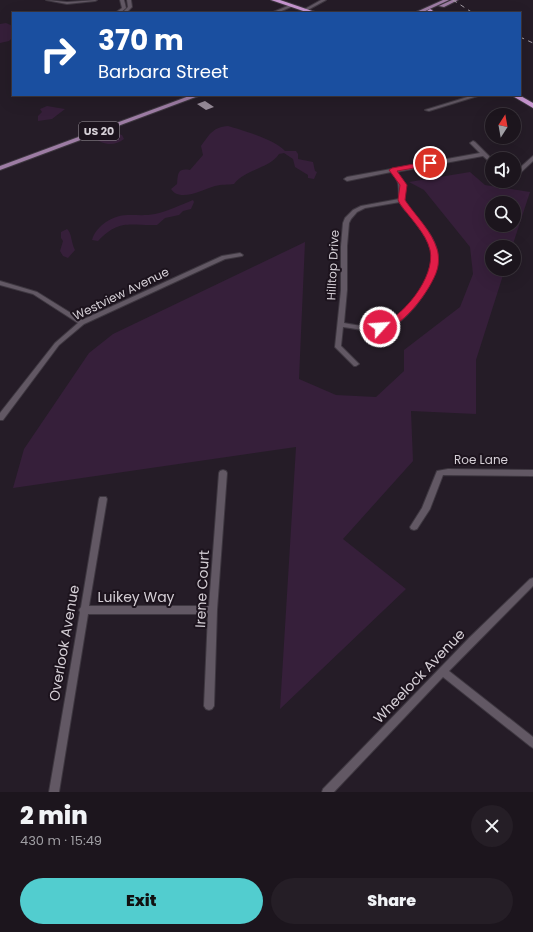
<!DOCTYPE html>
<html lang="en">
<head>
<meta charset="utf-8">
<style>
	:root { --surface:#1c151d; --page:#251e26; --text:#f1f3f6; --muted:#a09fa4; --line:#3a343b; --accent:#52cdcf }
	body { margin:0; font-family:Poppins,sans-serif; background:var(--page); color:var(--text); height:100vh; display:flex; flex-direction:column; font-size:15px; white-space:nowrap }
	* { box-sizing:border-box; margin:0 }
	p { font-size:13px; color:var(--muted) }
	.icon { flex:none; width:22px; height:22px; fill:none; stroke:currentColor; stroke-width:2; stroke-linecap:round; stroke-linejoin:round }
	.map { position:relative; height:792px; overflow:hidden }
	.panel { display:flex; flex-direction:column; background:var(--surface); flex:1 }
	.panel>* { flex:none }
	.banner { position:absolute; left:12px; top:12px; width:509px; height:84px; border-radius:0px; box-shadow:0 4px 16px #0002,0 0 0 1px var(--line); background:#1a4fa0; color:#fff; overflow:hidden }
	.needle { width:26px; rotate:11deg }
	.tools { position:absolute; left:485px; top:108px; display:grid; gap:8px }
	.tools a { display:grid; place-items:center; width:36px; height:36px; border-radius:50%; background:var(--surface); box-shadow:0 4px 16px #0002,0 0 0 1px var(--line); font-size:20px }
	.pin { position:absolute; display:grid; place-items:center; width:34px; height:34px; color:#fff; margin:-17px; border:2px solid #fff; border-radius:50%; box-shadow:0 1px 4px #0007 }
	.me { position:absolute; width:44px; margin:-22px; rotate:64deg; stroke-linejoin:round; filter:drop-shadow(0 0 3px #0008) }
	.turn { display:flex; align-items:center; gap:14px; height:84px; padding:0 20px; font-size:18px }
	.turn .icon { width:52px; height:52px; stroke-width:2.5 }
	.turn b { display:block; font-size:28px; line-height:34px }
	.round { display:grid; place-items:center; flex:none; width:42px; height:42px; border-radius:21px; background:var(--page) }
	.summary { display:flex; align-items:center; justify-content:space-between; height:68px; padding:0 20px }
	h1 { font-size:24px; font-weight:800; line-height:30px }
	.primary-button { display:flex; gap:8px; margin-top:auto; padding:8px 20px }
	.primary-button a { flex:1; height:46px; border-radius:24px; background:var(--accent); color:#111; font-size:16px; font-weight:800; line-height:46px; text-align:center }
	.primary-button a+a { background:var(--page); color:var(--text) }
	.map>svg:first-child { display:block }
	.green { fill:#361f3a; fill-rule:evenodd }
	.building { fill:#978c99 }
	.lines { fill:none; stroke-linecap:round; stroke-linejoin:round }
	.minor-casing { stroke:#3e3740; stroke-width:2 }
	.major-casing { stroke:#3e3740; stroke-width:2 }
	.highway-casing { stroke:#3e3740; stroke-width:2 }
	.minor { fill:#625864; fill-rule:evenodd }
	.major { fill:#9d7ca4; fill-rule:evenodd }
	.highway { fill:#c594ce; fill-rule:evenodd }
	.rail { stroke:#a49da5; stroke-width:1; stroke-dasharray:4.5 4.5; stroke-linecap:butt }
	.route { fill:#e11d48; stroke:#92132f }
	.labels { text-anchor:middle; stroke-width:4; stroke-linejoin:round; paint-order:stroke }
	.shield { fill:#1c131d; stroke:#9e979e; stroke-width:1 }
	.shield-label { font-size:11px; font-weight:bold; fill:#d5cfd6 }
	.street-label { font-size:12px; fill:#d5cfd6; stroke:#1c131d }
	.near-street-label { font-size:14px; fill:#d5cfd6; stroke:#1c131d }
</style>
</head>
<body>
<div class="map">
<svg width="533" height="792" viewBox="0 0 533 792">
	<rect width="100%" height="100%" fill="#251c27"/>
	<g class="green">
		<polygon points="6,23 13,26 13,37 9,41 0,43 0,24"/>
		<polygon points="47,106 65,109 52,119 38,121 38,116 42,112 40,109"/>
		<path d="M 228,126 C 242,130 276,140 285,151 L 296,151 L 298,154 L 298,159 L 313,162 L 315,171 L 317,172 L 314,179 L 308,178 L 308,175 L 295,167 L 293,159 L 284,153 L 279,154 C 269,169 245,169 234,184 C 228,185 222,184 215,186 C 204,189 180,203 171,189 L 177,184 C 178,174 177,168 190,170 L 203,155 L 201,146 C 209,135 213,127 228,126 Z"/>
		<path d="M 108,131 L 122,135 L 124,139 C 114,147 102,145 94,137 Z"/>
		<path d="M 470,172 L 485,185 L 530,192 L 512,247 L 492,247 L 492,269 L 505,269 L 476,360 L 476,414 L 411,411 L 413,461 L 343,539 L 406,589 L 280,709 L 296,447 L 13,488 L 24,449 L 89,353 L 113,334 L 305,242 L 299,379 L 336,395 L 376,397 L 404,371 L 404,350 L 460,307 L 473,274 L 470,247 L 424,190 L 409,182 ZM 492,203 L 514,203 L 514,225 L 492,225 Z"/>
		<path d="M 193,200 L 194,202 L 191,209 L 183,211 L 179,215 L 165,218 L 157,225 C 130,226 120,218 98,241 L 92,240 C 94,233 97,230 102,225 C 122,209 134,218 155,214 C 169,211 180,205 193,200 Z"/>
		<path d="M 67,229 C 72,233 71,243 75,250 L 68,258 L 63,256 L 60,251 L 63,241 L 61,238 L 61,232 Z"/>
	</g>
	<polygon class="building" points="205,101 214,107 206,110 197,104"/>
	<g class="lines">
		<defs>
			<g id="minor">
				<polygon points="46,0 67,2 97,0 95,1 67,4"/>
				<polygon points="120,0 124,0 126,8 120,13 115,13 122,8"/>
				<polygon points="127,0 131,0 132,7 126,13 122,13 128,7"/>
				<polygon points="321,0 326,0 306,11 303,10"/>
				<polygon points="290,5 293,6 277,13 271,13"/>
				<polygon points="474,95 481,95 429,111 425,110"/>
				<path d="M 473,141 L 475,142 L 492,159 L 492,164 L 483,156 L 396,172 C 400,176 404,181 405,187 C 405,193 403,197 405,202 C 407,207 411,211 415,215 C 423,225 434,237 437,251 C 442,275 411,319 389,328 C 374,333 358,329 343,327 L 341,346 L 359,364 L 356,366 L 354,366 L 335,347 L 341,290 L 341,246 L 343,223 L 345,218 L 353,210 L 361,206 L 399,199 C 398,186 401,183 391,172 L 347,181 L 344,179 L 347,177 L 480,153 L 470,143 ZM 400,202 C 402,207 405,211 409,214 C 417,225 428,237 431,251 C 436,275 406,318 384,325 C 371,329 356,325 344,323 L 347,290 L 347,246 L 349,223 L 351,219 L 357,212 L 365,208 Z"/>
				<polygon points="533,156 533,161 516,177 514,178 514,173"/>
				<polygon points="505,181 511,181 504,188 500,188 499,187"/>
				<polygon points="240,253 243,255 242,256 225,259 84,324 59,345 3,420 0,420 0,413 55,343 78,323 33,294 0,285 0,281 37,292 82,320 222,256"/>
				<polygon points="448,469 533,470 533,476 443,475 430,509 417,529 414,530 411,529 410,527 422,508 437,471"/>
				<polygon points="223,470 226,471 227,473 217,610 214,706 212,709 209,710 206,709 204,706 208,614 88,614 59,792 49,792 80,612 79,610 81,607 99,499 100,497 106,497 107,499 89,606 209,606 219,473 220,471"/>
				<polygon points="533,578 533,586 449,671 533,737 533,748 530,746 443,677 334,792 322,792 323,789 469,638 530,579"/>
			</g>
			<g id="major">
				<polygon points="443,0 449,0 421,13 414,13"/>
				<polygon points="452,0 458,0 444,7 439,6"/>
				<polygon points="192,95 201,95 0,170 0,166"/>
			</g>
			<g id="highway">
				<polygon points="271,0 280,0 318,13 309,13"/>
				<polygon points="430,9 432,10 434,13 428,13 427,11"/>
				<polygon points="511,95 519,95 533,103 533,108"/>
			</g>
		</defs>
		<use href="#minor" class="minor-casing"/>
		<use href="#major" class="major-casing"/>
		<use href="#highway" class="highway-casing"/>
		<use href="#minor" class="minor"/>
		<use href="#major" class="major"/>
		<use href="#highway" class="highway"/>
		<g class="rail">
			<polyline points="453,0 473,13"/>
			<polyline points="520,37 533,43"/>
		</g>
	</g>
	<path class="route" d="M 430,161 L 433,163 L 432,165 L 397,171 L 407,185 L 405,200 L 407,203 C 417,217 432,232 437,249 C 439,255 439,264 437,270 C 432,288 399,335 377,329 L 376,327 L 377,326 C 402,319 436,277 430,250 C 426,233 410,218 400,204 L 398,200 L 400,185 L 389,170 L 392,168 Z"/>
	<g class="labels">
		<rect class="shield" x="79" y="122" width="40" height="18" rx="3"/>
		<g class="shield-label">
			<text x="99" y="135">US 20</text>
		</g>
		<g class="street-label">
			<text transform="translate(333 265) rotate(-87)" y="4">Hilltop Drive</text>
			<text transform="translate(121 294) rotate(-26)" y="4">Westview Avenue</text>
			<text x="481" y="464">Roe Lane</text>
		</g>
		<g class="near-street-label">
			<text transform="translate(202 589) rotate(-87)" y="5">Irene Court</text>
			<text x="136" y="602">Luikey Way</text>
			<text transform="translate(64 643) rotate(-80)" y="5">Overlook Avenue</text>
			<text transform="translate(419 676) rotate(-46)" y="5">Wheelock Avenue</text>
		</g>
	</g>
</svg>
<div class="tools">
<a><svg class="needle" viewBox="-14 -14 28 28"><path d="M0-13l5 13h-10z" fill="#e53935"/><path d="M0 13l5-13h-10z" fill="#a09fa4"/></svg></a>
<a><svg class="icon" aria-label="sound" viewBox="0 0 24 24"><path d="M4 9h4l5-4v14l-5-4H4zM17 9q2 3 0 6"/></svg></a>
<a><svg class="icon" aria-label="search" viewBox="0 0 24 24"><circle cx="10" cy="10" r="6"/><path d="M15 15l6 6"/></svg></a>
<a><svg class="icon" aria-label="layers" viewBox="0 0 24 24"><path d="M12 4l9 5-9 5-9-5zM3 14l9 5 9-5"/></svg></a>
</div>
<div class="pin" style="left:430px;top:163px;background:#d93025"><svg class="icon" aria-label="arrive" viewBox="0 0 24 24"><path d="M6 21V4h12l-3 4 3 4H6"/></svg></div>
<svg class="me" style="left:380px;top:327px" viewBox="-20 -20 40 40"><circle r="17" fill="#e11d48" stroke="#fff" stroke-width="3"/><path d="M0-11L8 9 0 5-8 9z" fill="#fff"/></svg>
<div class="banner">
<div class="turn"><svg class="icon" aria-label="right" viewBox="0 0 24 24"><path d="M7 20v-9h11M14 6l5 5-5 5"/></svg><div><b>370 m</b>Barbara Street</div></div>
</div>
</div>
<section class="panel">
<div class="summary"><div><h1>2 min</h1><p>430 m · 15:49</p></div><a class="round"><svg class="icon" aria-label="close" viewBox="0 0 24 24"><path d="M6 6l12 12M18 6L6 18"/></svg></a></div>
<div class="primary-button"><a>Exit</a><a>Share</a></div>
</section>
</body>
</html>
